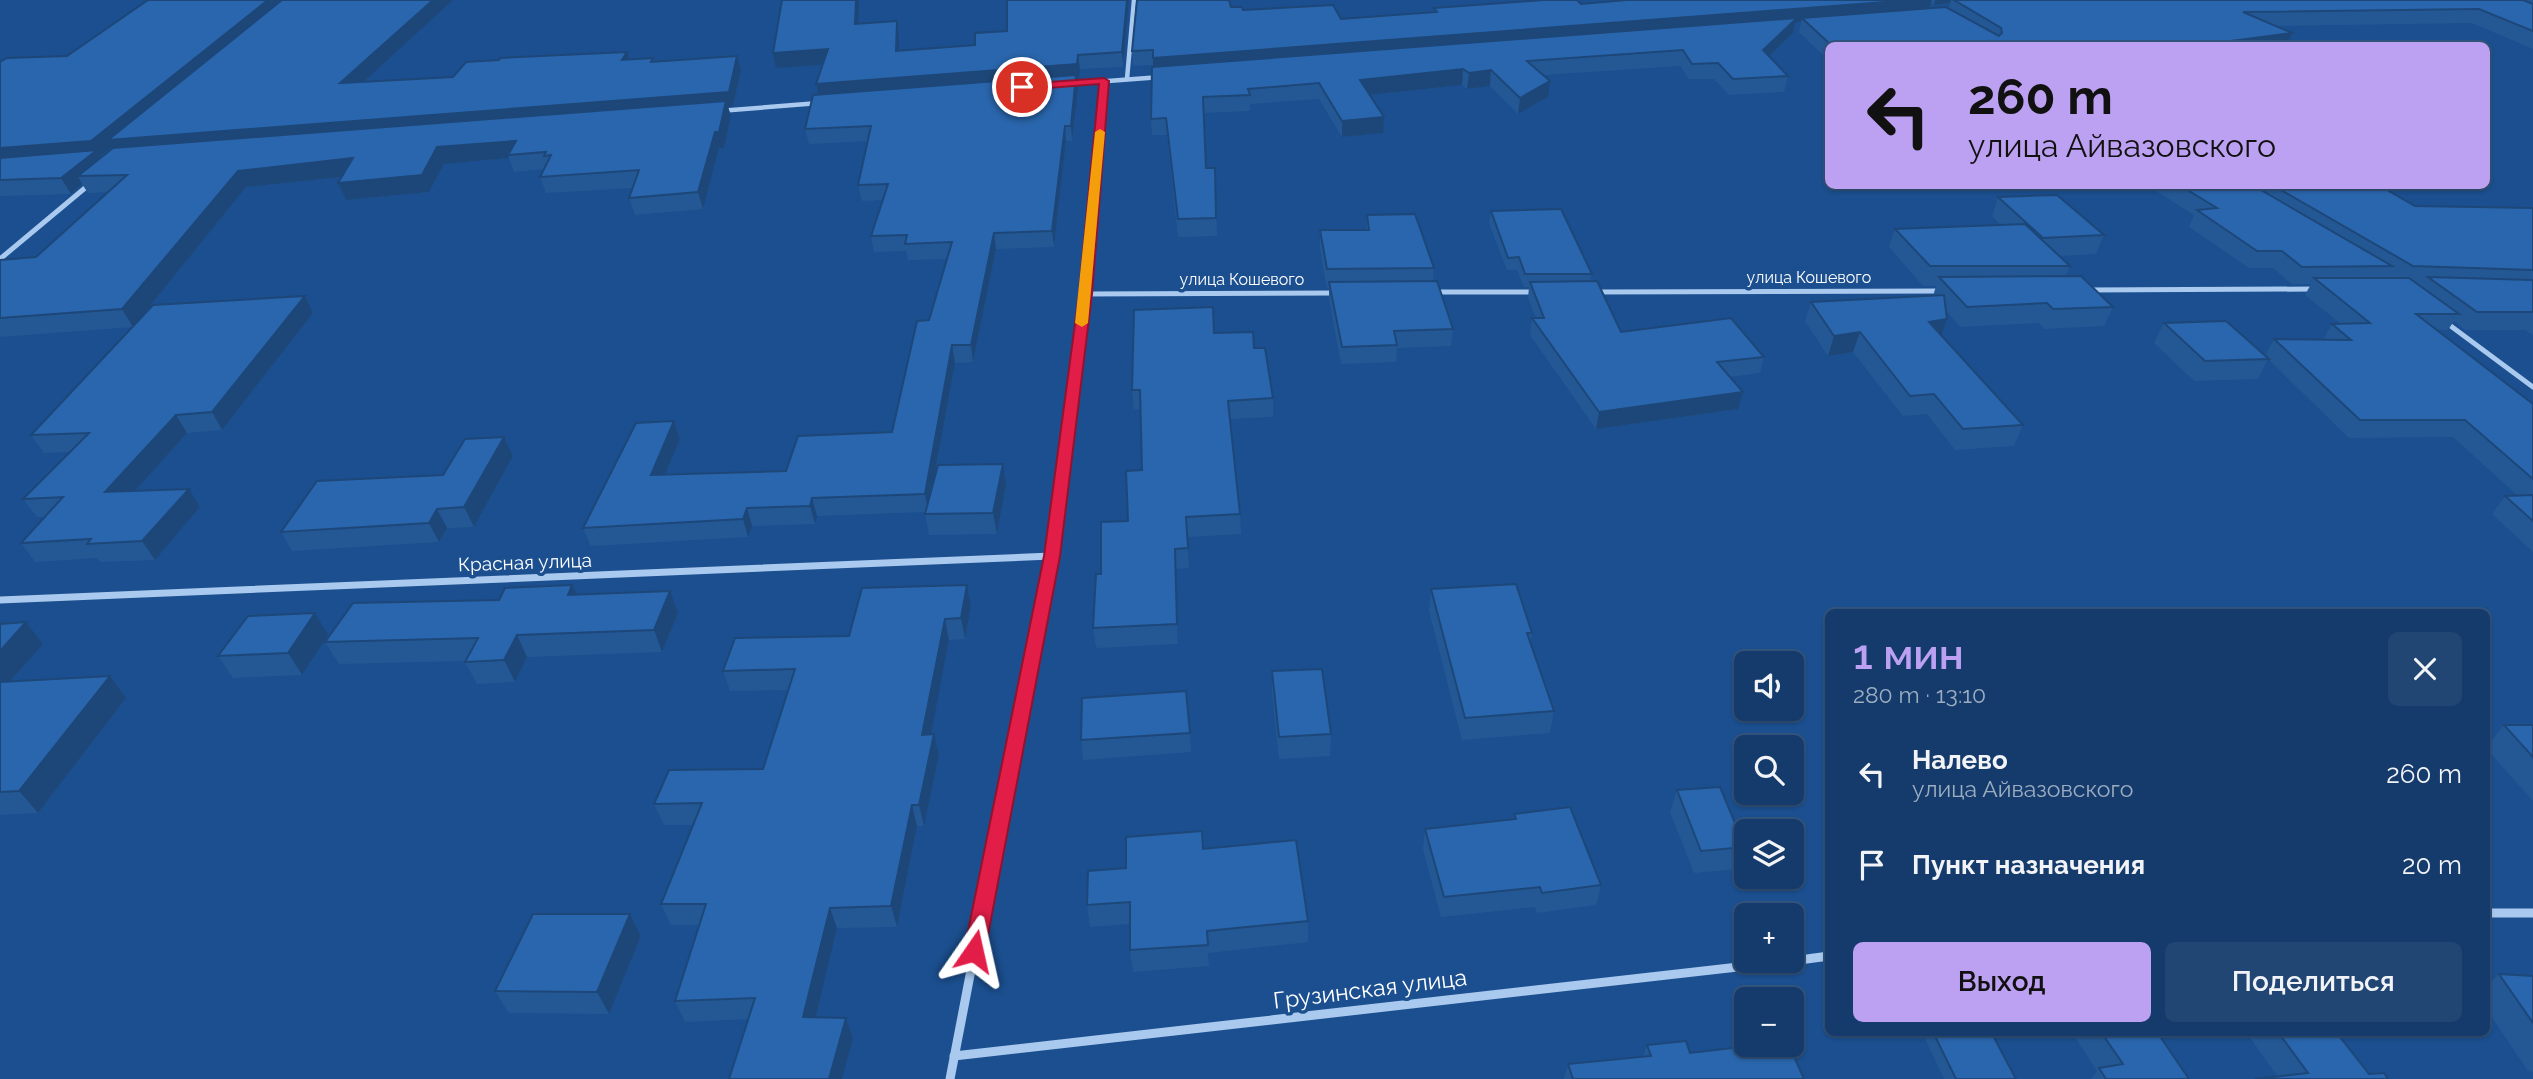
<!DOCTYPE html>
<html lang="ru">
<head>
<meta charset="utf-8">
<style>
	:root { --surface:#143b6b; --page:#214673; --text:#f1f3f6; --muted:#9dadc1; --line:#33557e; --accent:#bca0f2 }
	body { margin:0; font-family:Raleway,sans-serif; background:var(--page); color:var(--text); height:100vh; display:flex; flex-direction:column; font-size:26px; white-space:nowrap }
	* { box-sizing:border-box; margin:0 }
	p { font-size:23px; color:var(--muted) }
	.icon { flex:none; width:38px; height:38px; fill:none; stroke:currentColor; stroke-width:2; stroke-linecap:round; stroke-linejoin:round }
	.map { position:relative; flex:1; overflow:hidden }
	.details { position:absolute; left:1825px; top:609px; width:665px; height:427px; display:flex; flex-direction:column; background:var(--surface); border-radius:10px; box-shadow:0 2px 5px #0004,0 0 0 2px var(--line) }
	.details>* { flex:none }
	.hud { position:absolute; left:1825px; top:42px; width:665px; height:147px; border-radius:10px; box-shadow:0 2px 5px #0004,0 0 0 2px var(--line); background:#bca0f2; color:#111; overflow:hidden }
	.tools { position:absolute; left:1734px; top:651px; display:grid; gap:14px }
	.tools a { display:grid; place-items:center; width:70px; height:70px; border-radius:10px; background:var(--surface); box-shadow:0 2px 5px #0004,0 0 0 2px var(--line); font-size:35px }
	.pin { position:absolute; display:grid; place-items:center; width:60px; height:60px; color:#fff; margin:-30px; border:4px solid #fff; border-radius:50%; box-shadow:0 2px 7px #0007 }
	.me { position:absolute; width:77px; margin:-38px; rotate:11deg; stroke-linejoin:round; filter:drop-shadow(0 0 5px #0008) }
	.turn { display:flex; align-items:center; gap:24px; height:147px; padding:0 28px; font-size:32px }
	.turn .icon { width:91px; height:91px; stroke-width:2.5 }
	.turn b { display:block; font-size:49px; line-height:60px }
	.round { display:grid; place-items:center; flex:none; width:74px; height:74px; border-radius:10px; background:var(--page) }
	.head { display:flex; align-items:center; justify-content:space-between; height:119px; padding:0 28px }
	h1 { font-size:42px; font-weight:600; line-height:52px; color:var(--accent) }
	.cta { display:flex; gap:14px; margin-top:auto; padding:14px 28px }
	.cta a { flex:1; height:80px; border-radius:10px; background:var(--accent); color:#111; font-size:28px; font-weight:600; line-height:80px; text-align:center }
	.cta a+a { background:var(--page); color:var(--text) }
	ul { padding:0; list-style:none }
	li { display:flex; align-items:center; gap:21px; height:91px; padding:0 28px }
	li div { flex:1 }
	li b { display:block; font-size:26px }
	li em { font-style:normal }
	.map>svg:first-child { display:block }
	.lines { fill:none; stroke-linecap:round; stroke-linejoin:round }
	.minor-far3 { stroke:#a9c9ee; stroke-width:4.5 }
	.minor-far2 { stroke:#a9c9ee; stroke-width:5 }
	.minor-far1 { stroke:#a9c9ee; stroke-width:7 }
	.minor { stroke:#a9c9ee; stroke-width:9 }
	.wall { fill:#245895; fill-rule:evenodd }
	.shaded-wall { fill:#1d4779 }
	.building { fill:#2a66ad; stroke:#1d4779; stroke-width:2 }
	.route { fill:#e11d48; stroke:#92132f; stroke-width:2 }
	.slow { fill:#f59e0b }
	.labels { text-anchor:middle; stroke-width:7; stroke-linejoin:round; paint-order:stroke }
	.far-street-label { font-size:16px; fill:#fff; stroke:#1b4f8f }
	.street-label { font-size:19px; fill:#fff; stroke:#1b4f8f }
	.near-street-label { font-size:23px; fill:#fff; stroke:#1b4f8f }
</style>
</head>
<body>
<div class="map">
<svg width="2533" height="1079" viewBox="0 0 2533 1079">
	<rect width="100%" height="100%" fill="#1b4f8f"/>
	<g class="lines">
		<g class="minor-far3">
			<polyline points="1127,79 1134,0"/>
			<polyline points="1068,84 1161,77"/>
			<polyline points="719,111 819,103"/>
			<polyline points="1096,179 1104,81"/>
		</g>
		<g class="minor-far2">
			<polyline points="0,259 91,183"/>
			<polyline points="2086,290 2315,289"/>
			<polyline points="1431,292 1535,292"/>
			<polyline points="1592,292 1941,291"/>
			<polyline points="1086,294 1335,293"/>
			<polyline points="2444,321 2533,387"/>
			<polyline points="1071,407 1086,294 1096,177"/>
		</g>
		<g class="minor-far1">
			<polyline points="0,600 1051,556"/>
			<polyline points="1023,701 1051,556 1071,406"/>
		</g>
		<g class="minor">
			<polyline points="2487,913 2533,913"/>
			<polyline points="1792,961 1829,956"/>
			<polyline points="954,1056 1791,961"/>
			<polyline points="950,1079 1023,700"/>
		</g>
	</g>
	<g class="wall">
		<path d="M 453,0 L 364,81 L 453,77 L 653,58 L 654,62 L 737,56 L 741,70 L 733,106 L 728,107 L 731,116 L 724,148 L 719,148 L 703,209 L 635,215 L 629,198 L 633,188 L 546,193 L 540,177 L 544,169 L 514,172 L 509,158 L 444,164 L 429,192 L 346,200 L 338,183 L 342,177 L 246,187 L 134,326 L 305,296 L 313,313 L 222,430 L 187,433 L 135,491 L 189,489 L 200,507 L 155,560 L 100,562 L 97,558 L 35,562 L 21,543 L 45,517 L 37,517 L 23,499 L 70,452 L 44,453 L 31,435 L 133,327 L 0,337 L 0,260 L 36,257 L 107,192 L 88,193 L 82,184 L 71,194 L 0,196 L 0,62 L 67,56 ZM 112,147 L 113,148 L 101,158 L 100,156 Z"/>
		<polygon points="782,0 859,0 858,24 897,21 899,36 899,51 975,45 1007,31 1007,0 1129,0 1123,67 1080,69 1079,79 1077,79 1078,89 1072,141 1066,141 1054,247 996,249 973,362 955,363 934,482 1003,464 1006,485 997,534 929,535 925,514 926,512 817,516 815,524 752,526 748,537 591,546 583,528 674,421 680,439 665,474 786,471 892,432 929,320 947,259 908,260 906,251 874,252 871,236 883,200 862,201 858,185 868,141 809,144 805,129 819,95 816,84 823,64 776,68"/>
		<path d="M 1627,0 L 2533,0 L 2533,49 L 2472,23 L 2275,26 L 2292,33 L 2287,46 L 1829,46 L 1829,61 L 1799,32 L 1801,22 L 1795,23 L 1793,33 L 1769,56 L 1788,76 L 1784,92 L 1729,95 L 1714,79 L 1689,79 L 1680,66 L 1544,75 L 1548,97 L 1518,114 L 1490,86 L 1467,89 L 1462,85 L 1369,95 L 1383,133 L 1342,137 L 1319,99 L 1250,104 L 1250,111 L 1204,113 L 1206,168 L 1215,168 L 1217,236 L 1178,237 L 1167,135 L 1152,135 L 1151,119 L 1153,65 L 1133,66 L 1132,51 L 1231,7 L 1243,10 L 1341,19 L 1434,12 L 1434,8 L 1581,4 ZM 1931,3 L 1934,5 L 1950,3 L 1949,8 L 1929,8 Z"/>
		<polygon points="2148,186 2380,186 2415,206 2533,208 2533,335 2525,330 2465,330 2454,321 2448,330 2437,330 2533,404 2533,552 2492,514 2505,496 2518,496 2453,437 2349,438 2268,359 2258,379 2194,381 2154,343 2164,323 2265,356 2274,339 2323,340 2332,324 2340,323 2305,295 2311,284 2292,284 2273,268 2249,268 2189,227 2194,215"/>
		<polygon points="1998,197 2104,235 2096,254 2059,256 2070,266 2065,276 2113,307 2104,326 2044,329 2039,323 1960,327 1946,311 1941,335 2023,425 2014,446 1955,450 1927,414 1903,416 1853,352 1828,356 1805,321 1811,302 1933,296 1936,286 1923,286 1889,247 1895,229 2001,225 1992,216"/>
		<polygon points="1491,211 1592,274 1590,281 1621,332 1764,357 1760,373 1729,377 1743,392 1738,409 1596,429 1530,335 1532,318 1536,318 1528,298 1529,287 1524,287 1517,270 1507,270 1489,223"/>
		<polygon points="1367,215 1434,268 1433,281 1453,329 1451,346 1397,348 1396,362 1341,364 1329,298 1329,288 1327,288 1320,249 1320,230 1366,230"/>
		<polygon points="1214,333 1254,348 1273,398 1273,417 1230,419 1240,514 1241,534 1187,537 1189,568 1176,569 1178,644 1096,648 1093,628 1128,521 1142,470 1140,409 1134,409 1132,390"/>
		<polygon points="504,437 513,456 474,527 447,528 439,542 292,551 281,532 443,475"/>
		<polygon points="572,585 576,594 678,613 662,652 527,657 515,682 477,684 465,662 466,661 339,664 325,642 499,600"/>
		<polygon points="967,585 971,606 965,639 949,640 931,734 934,734 939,755 924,826 917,826 897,927 837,928 816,1018 846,1018 853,1038 749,1019 685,1022 675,1001 699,925 671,925 661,904 694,825 664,825 654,804 763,769 788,690 730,691 723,671 849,636"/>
		<polygon points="1431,589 1532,633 1530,642 1554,711 1550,733 1462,740 1429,611"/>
		<polygon points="26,622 43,644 11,681 110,676 126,698 38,813 0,815 0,624"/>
		<polygon points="328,635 302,675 233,678 218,656"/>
		<polygon points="1272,671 1331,734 1330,756 1279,759 1272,693"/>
		<polygon points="2504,725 2533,725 2533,801 2487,749 2487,746"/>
		<polygon points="1190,733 1191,752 1083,760 1081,740"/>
		<polygon points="1677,790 1745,847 1738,869 1694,873 1670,812"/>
		<polygon points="1829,803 1829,823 1824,815"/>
		<polygon points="1514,814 1601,885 1596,905 1537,913 1535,907 1441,917 1423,849 1425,829 1513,819"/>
		<polygon points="1203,849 1308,921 1308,942 1208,953 1209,966 1133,972 1130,950 1130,924 1090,927 1087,905 1126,868"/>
		<polygon points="630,914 641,936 609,1014 509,1013 495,991"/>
		<polygon points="2499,974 2533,976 2533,1072 2528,1071 2487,1010 2487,986"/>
		<polygon points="1922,1032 1991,1032 2016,1079 1944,1079"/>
		<polygon points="2072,1032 2157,1032 2189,1079 2091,1079 2097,1071"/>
		<polygon points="2246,1032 2336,1032 2369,1074 2278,1077"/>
		<polygon points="1647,1045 1690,1053 1804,1079 1564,1079 1568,1064 1643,1057"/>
	</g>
	<g class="shaded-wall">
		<polygon points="268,0 290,0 122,139 737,56 741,70 733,106 728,107 731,116 724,148 719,148 703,209 698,192 715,132 116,155 112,147 100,156 106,165 78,176 82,184 71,194 61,178 0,164 0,148"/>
		<polygon points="433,0 453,0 347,97 340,83"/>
		<polygon points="856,0 859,0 858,38 855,24"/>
		<polygon points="1127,0 1129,0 1123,67 1122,52"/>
		<polygon points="1911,0 1932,0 1928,12 1802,18 1801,22 1795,23 1793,33 1759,66 1763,50 1791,23 1153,73 1153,58"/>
		<polygon points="1935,0 1951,0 1950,3 1934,5"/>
		<polygon points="897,21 899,36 899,66 896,51"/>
		<polygon points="2292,33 2287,46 2193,46"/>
		<polygon points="828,49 831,64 776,68 773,53"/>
		<polygon points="627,52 631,66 622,60"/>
		<polygon points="1078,55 1080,69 1079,79 1077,79 1078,89 1072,141 1071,126 820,100 816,84"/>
		<polygon points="1463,69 1462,85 1359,96 1360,80"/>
		<polygon points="1491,70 1490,86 1467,89 1469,73"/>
		<polygon points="1550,81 1548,97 1518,114 1520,98"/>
		<polygon points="1384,117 1383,133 1342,137 1342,121"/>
		<polygon points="1065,126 1066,141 1054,247 1052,231"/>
		<polygon points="516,141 508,155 509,158 444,164 429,192 346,200 338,183 437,147"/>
		<polygon points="353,158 361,175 246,187 133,327 122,309 238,171"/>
		<polygon points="994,233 996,249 973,362 971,345"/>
		<polygon points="305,296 313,313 222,430 212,412"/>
		<polygon points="1947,319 1940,339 1929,322"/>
		<polygon points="1860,332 1853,352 1828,356 1834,336"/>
		<polygon points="952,345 955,363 928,512 925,494"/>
		<polygon points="1743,392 1738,409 1596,429 1599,412"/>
		<polygon points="176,415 187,433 118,510 105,492"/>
		<polygon points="674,421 680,439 657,493 651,475"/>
		<polygon points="504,437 513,456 474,527 464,507"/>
		<polygon points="1003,464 1006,485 997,534 993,513"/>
		<polygon points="189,489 200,507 155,560 142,541"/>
		<polygon points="812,498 817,516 815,524 810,506"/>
		<polygon points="747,508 752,526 748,537 743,519"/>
		<polygon points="437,509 447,528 439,542 429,523"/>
		<polygon points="1175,549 1176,569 1178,644 1177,624"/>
		<polygon points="572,585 582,607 568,595"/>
		<polygon points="967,585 971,606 965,639 961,618"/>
		<polygon points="670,591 678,613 662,652 654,630"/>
		<polygon points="315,613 328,635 302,675 288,653"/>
		<polygon points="945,619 949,640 927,756 922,735"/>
		<polygon points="26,622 43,644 0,693 0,651"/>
		<polygon points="517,635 527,657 515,682 504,660"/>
		<polygon points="110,676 126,698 38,813 19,791"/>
		<polygon points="934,734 939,755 924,826 919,805"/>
		<polygon points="912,805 917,826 897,927 891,906"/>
		<polygon points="830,908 837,928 811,1038 803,1017"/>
		<polygon points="630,914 641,936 609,1014 597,992"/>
		<polygon points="846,1018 853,1038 842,1079 829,1079"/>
	</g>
	<g class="building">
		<polygon points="148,0 268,0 91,141 0,148 0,62 7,58 67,56"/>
		<polygon points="282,0 433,0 340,83 453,77 466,62 499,60 500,58 627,52 622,60 653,58 651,62 737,56 729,92 108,140"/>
		<polygon points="782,0 856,0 855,24 897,21 896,51 975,45 975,33 1007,31 1007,0 1127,0 1122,52 1078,55 1077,64 816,84 828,49 773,53"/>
		<polygon points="1137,0 1229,0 1231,7 1242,7 1243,10 1333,5 1341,19 1437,12 1434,8 1544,0 1577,0 1581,4 1627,0 1911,0 1153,58 1153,50 1132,51"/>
		<polygon points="1954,0 2523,0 2533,4 2533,31 2479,9 2243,12 2292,33 2193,46 1943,46 1941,44 1922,46 1832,46 1802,18 1946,7 1999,36 2002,33 2001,28"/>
		<polygon points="1797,18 1763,50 1788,76 1733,79 1718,63 1692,64 1683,50 1527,61 1550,81 1520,98 1491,70 1469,73 1463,69 1360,80 1384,117 1342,121 1319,83 1248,89 1250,95 1203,97 1206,168 1215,168 1216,218 1178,219 1166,118 1151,119 1152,67"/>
		<polygon points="1076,75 1071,126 1065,126 1052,231 994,233 971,345 952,345 925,494 812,498 810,506 747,508 743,519 583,528 636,423 674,421 651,475 786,471 798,436 892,432 917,321 929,320 952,242 905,244 907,235 871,236 888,184 858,185 871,126 805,129 813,95"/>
		<polygon points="726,101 719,132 715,132 698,192 629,198 639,170 540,177 551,155 544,156 546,152 508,155 516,141 437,147 422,175 338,183 353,158 238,171 122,309 0,318 0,260 36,257 127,175 78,176 113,148"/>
		<polygon points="97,150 61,178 0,180 0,158"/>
		<polygon points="2181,186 2254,186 2392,266 2302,267 2282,251 2257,251 2197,210 2217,208"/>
		<polygon points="2274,186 2380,186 2415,206 2533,208 2533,270 2413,266"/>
		<polygon points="2057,195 2104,235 2043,238 1998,197"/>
		<polygon points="1561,209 1592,274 1525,274 1519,257 1508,258 1491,211"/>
		<polygon points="1415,214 1434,268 1327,269 1320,230 1369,230 1367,215"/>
		<polygon points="2025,224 2070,266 1930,266 1895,229"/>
		<polygon points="2081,276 2113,307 2053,309 2047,303 1967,307 1939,277"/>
		<polygon points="2428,277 2533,280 2533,312 2477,312"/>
		<polygon points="2314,278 2409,278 2459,314 2416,314 2533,404 2533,479 2465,420 2360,420 2274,339 2351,340 2332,324 2370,323"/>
		<polygon points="1437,281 1453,329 1394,331 1397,345 1342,347 1329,282"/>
		<polygon points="1597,281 1621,332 1731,318 1764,357 1717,362 1743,392 1599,412 1532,318 1544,318 1530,282"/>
		<polygon points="1944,295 1947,319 1929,322 2023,425 1963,429 1934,394 1910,396 1860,332 1834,336 1811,302"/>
		<polygon points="305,296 212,412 176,415 105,492 189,489 142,541 87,544 91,539 21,543 63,497 23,499 89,433 31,435 153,305"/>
		<polygon points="1213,307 1214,333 1253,332 1254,348 1265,348 1273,398 1228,401 1240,514 1186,517 1188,548 1175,549 1177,624 1093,628 1096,574 1101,574 1101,522 1128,521 1126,471 1142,470 1140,390 1132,390 1134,310"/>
		<polygon points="2226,321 2269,359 2205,361 2164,323"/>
		<polygon points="504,437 464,507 437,509 429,523 281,532 317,481 443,475 465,439"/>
		<polygon points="1003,464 993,513 925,514 938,465"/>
		<polygon points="2533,495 2533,521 2505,496"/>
		<polygon points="1516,584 1532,633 1527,633 1554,711 1465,718 1431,589"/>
		<polygon points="572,585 568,595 670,591 654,630 517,635 504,660 465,662 478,638 325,642 353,603 499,600 505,588"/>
		<polygon points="967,585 961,618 945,619 922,735 934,734 919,805 912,805 891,906 830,908 803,1017 846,1018 829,1079 729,1079 755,998 675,1001 706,904 661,904 702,803 654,804 669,770 763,769 795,669 723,671 735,638 849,636 862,588"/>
		<polygon points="315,613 288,653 218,656 248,616"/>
		<polygon points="26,622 0,651 0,624"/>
		<polygon points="1322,669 1331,734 1279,737 1272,671"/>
		<polygon points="110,676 19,791 0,792 0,682"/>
		<polygon points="1186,691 1190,733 1081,740 1082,698"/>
		<polygon points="2504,725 2533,725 2533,757"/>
		<polygon points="1720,787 1745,847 1701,851 1677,790"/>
		<polygon points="1570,807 1601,885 1542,893 1540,887 1444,897 1425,829 1516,819 1514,814"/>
		<polygon points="1202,831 1203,849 1296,840 1308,921 1207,931 1208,945 1130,950 1130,902 1087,905 1088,871 1126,868 1126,837"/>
		<polygon points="533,914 630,914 597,992 495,991"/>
		<polygon points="2499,974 2533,976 2533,1023"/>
		<polygon points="1933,1032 1991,1032 2016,1079 1956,1079"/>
		<polygon points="2101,1032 2157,1032 2189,1079 2106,1079 2099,1068 2123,1064"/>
		<polygon points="2278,1032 2336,1032 2369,1074 2384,1073 2388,1079 2255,1079 2308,1073"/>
		<polygon points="1686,1041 1690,1053 1759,1045 1789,1045 1804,1079 1573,1079 1568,1064 1651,1056 1647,1045"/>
	</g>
	<polygon class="route" points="1104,78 1109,81 1092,294 1060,556 985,951 982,957 974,960 967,957 964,951 1044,556 1079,294 1099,84 1022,90 1017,87 1022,84"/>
	<polygon class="slow" points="1100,129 1105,132 1088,323 1082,327 1075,323 1095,132"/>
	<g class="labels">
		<g class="far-street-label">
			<text x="1809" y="283">улица Кошевого</text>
			<text x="1242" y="285">улица Кошевого</text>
		</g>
		<g class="street-label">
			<text transform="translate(525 562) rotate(-2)" y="7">Красная улица</text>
		</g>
		<g class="near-street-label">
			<text transform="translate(1370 989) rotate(-7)" y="8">Грузинская улица</text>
		</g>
	</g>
</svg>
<div class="tools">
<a><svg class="icon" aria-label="sound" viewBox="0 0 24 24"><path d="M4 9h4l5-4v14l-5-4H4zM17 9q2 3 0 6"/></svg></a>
<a><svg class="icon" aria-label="search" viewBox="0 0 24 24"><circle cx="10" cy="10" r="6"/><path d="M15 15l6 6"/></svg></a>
<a><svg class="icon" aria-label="layers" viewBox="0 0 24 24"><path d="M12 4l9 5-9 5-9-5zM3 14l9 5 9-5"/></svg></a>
<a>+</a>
<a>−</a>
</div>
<div class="pin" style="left:1022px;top:87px;background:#d93025"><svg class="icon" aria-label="arrive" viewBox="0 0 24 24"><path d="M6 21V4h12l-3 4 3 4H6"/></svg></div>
<svg class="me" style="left:974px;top:951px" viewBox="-20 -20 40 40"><path d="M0-17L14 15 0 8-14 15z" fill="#e11d48" stroke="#fff" stroke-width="4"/></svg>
<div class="hud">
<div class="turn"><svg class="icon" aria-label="left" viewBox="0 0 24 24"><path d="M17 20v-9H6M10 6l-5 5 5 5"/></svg><div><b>260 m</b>улица Айвазовского</div></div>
</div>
<section class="details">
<div class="head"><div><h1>1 мин</h1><p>280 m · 13:10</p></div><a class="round"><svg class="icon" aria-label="close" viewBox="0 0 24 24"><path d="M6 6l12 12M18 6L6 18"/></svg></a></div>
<ul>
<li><svg class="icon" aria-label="left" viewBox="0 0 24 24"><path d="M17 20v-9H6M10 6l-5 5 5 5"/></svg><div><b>Налево</b><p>улица Айвазовского</p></div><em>260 m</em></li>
<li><svg class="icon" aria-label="arrive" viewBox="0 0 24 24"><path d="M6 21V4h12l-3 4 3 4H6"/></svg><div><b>Пункт назначения</b></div><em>20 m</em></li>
</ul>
<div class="cta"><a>Выход</a><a>Поделиться</a></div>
</section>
</div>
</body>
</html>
